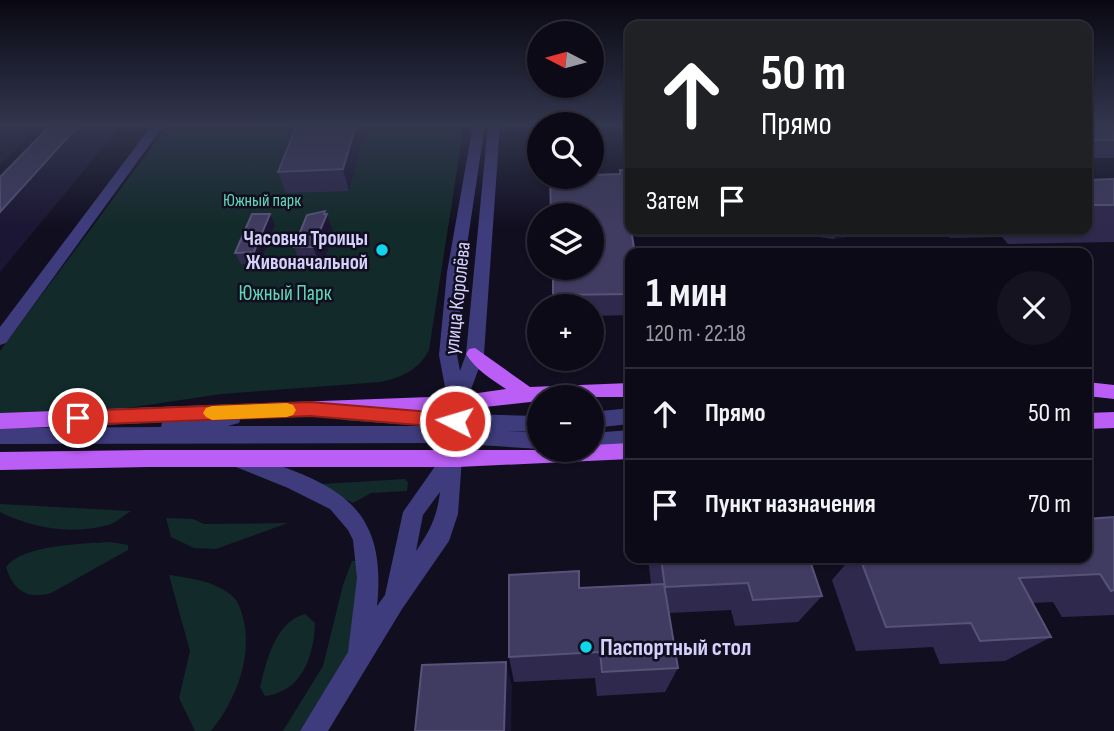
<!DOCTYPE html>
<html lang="ru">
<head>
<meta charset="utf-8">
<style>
	:root { --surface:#0d0a18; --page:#161321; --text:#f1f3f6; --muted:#9a9aa2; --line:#2d2b37 }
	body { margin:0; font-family:"Sofia Sans Condensed",sans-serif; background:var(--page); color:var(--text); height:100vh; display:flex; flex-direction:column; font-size:26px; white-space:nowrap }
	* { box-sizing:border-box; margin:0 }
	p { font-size:23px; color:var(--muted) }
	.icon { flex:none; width:38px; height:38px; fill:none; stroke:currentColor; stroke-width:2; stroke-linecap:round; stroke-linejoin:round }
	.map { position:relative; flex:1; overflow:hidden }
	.side { position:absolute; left:625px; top:248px; width:467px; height:315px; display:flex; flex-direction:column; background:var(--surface); border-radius:14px; box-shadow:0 2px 5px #0004,0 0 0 2px var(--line) }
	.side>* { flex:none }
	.top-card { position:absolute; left:625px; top:21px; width:467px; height:214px; border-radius:14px; box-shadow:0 2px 5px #0004,0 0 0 2px var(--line); background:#202124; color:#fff; overflow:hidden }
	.needle { width:46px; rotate:276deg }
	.controls { position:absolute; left:527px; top:21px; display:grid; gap:14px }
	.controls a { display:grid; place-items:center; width:77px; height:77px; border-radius:50%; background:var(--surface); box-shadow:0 2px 5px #0004,0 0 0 2px var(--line); font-size:35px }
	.pin { position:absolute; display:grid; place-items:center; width:60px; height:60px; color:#fff; margin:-30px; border:4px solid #fff; border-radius:50%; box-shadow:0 2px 7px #0007 }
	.me { position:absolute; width:77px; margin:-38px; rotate:275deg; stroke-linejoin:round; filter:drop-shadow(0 0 5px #0008) }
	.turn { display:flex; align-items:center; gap:24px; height:147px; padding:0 21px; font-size:32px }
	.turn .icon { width:91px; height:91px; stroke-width:2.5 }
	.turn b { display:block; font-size:49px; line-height:60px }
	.then { display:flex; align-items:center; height:66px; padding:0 21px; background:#0003; gap:14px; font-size:26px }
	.round { display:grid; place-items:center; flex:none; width:74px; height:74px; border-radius:37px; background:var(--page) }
	.headline { display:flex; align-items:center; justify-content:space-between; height:119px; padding:0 21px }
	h1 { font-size:42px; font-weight:700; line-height:52px }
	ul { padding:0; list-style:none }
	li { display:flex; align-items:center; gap:21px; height:91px; padding:0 21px; border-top:2px solid var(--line) }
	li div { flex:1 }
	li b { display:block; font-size:26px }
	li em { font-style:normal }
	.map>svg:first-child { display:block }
	.green { fill:#122a29 }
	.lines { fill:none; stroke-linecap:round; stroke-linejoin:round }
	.minor { fill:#3e3c7c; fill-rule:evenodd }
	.major { fill:#bb5ef5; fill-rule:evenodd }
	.wall { fill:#2f294d }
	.shaded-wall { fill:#1b1633 }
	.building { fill:#403b60; stroke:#585278; stroke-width:2 }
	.route { fill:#d93025; stroke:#8d1f18; stroke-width:2 }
	.slow { fill:#f59e0b }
	.poi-dot { fill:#0ed7eb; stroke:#110e20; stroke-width:2.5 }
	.labels { text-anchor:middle; stroke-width:5; stroke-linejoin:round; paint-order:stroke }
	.far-park-label { font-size:18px; fill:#61d7b8; stroke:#110e20 }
	.poi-label { font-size:21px; font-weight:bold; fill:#d5d0fc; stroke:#110e20; text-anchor:end }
	.park-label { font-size:21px; fill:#61d7b8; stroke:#110e20 }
	.street-label { font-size:21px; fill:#d5d0fc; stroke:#110e20 }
	.near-poi-label { font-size:24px; font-weight:bold; fill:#d5d0fc; stroke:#110e20; text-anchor:start }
</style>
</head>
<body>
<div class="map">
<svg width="1114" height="731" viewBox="0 0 1114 731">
	<rect width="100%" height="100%" fill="#110e20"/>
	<g class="green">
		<path d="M 168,125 L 464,125 L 429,350 C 419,370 402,377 381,382 L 221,394 L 108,411 L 0,413 L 0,351 Z"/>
		<polygon points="405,479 408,482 407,491 371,493 353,503 321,486 322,484"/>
		<path d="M 0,504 L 131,511 C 124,515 116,523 108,525 C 73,535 31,528 0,512 Z"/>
		<polygon points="166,518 193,519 204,524 288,523 216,549 194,548 171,537"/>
		<path d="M 110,542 L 128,545 L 128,550 L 51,593 C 27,600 13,590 6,567 C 23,544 83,544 110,542 Z"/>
		<polygon points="352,561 365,561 357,638 300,731 283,731 323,666 343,585"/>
		<path d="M 169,575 C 190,578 214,581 231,595 C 237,599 240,607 242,614 C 254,654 237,699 211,731 L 195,731 L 179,698 L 190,651 Z"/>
		<path d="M 305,614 L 315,623 C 314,656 302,692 265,696 L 260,687 C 267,660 275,622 305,614 Z"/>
	</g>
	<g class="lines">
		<g class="minor">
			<polygon points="152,125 164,125 6,343 0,345 0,327"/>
			<path d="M 473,125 L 485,125 L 463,272 L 457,355 L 460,371 L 466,354 L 488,125 L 500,125 L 484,354 L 466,403 L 465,414 L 539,416 L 539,432 L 506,431 L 539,433 L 539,449 L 463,444 L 458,514 L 449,541 L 402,609 L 328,731 L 300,731 L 348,652 L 357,578 L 353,540 L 348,530 L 330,509 L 288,488 L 231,465 L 228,459 L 231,453 L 238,451 C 326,482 389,496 377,606 L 385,595 L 403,512 L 443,455 L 444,443 L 0,444 L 0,428 L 161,427 L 163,419 L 170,417 L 232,410 L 239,413 L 241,418 L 239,423 L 228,426 L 426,426 L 344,420 L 337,417 L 335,412 L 337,407 L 344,404 L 447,413 L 448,403 L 439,355 L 447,272 ZM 440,492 C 437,517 430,531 416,551 L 423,515 Z"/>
			<polygon points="630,408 630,424 592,428 592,412"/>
			<polygon points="630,430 630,446 592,449 592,433"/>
		</g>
		<g class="major">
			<path d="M 475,348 L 530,387 L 630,383 L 630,397 L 539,397 L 539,401 L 457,410 L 0,429 L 0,413 L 457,396 L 506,389 C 491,379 476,370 466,354 L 469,349 Z"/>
			<polygon points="1087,382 1114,385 1114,399 1087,396"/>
			<polygon points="1114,412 1114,428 1087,429 1087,413"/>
			<polygon points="630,443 630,459 458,467 148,467 0,470 0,452 148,450 592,450 592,445"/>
		</g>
	</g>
	<g class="wall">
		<polygon points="297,125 367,125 349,191 286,193 278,172"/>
		<rect x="1087" y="125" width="27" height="33"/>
		<polygon points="620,170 630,170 630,229 634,248 630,254 630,315 592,316 592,306 553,306 552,268 619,174"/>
		<polygon points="1114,179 1114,242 1008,244 1002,237 950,238 944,229 1087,229 1087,180"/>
		<polygon points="325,214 334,235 321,268 303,269 294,247"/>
		<polygon points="275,225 260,264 241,264 235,253"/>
		<polygon points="727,229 858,229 853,236 834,239 773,231 733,231"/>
		<polygon points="1114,517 1114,615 1062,617 1053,602 1033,603 1051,637 1005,661 940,664 933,647 856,651 832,580 851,558 928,558 930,563 958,562 957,558 1087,558"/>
		<polygon points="648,558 809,558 822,596 798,622 735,626 731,610 669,613 678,668 665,692 597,696 595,678 514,682 509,657 579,588 651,584"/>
	</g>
	<g class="shaded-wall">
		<polygon points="0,125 20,125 28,137 0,165"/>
		<polygon points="79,125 112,125 116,132 0,272 0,212"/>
		<polygon points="356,125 367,125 349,191 343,169"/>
		<polygon points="325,211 326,216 327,214 334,235 321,268 313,247"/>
		<polygon points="270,214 275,225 260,264 254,252"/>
		<polygon points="838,229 858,229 853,236 834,239"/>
		<polygon points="506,662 512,687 511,731 504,731"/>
	</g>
	<g class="building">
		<polygon points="51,125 79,125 0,212 0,177"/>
		<polygon points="297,125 356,125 343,169 278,172"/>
		<rect x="1087" y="125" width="27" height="15"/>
		<polygon points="620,170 630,170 630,201 626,201 630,229 631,229 634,248 650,247 651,254 630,254 630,294 553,295 553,268 592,268 592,215 551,215 550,177 592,177 592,175 620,174"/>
		<polygon points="1114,179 1114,205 1087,205 1087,180"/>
		<polygon points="325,211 324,214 327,214 313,247 294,247 307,215"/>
		<polygon points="252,214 270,214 254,252 235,253"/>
		<polygon points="1114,517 1114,590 1111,591 1100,574 1019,578 1051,637 980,641 971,623 886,627 860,558 928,558 930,563 1010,559 1009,558 1087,558 1087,519"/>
		<polygon points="661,558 809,558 822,596 753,600 748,583 665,587"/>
		<polygon points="579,571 579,588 664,584 678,668 602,672 600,652 509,657 509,575"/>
		<polygon points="506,662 504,731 415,731 422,665"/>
	</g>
	<linearGradient id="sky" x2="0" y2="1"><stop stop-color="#090812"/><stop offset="0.55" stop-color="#32364e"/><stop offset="1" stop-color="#32364e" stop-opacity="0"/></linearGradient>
	<rect width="1114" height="227" fill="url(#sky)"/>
	<polygon class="route" points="310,402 455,414 461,416 464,421 461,426 455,428 310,416 78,425 71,423 69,418 71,413 78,411"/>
	<polygon class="slow" points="287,403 293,405 296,410 293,415 287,417 212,420 206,417 203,413 206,408 212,406"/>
	<g class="poi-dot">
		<circle cx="382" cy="250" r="7"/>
		<circle cx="586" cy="647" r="7"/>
	</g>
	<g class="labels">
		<g class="far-park-label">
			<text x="262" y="206">Южный парк</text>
		</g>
		<g class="poi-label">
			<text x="368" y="245">Часовня Троицы<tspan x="368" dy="24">Живоначальной</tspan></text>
		</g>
		<g class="park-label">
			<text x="285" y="300">Южный Парк</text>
		</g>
		<g class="street-label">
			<text transform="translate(457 298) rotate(-84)" y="7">улица Королёва</text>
		</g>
		<g class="near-poi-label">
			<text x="600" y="655">Паспортный стол</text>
		</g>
	</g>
</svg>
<div class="controls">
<a><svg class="needle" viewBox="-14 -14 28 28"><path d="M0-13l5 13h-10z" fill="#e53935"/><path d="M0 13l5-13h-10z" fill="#9a9aa2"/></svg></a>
<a><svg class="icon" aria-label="search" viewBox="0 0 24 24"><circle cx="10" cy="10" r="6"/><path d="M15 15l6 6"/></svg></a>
<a><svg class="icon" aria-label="layers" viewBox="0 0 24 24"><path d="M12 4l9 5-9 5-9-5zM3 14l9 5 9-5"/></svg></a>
<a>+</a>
<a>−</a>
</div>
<div class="pin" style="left:78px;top:418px;background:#d93025"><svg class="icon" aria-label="arrive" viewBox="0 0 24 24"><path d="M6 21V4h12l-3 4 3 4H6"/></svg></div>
<svg class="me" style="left:455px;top:421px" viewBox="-20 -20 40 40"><circle r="17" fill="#d93025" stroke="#fff" stroke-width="3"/><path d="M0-11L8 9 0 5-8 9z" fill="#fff"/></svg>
<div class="top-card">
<div class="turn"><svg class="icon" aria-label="ahead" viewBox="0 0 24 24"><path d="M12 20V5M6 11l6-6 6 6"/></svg><div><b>50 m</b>Прямо</div></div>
<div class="then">Затем<svg class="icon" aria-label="arrive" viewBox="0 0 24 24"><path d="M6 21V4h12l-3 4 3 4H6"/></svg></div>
</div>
<section class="side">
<div class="headline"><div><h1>1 мин</h1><p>120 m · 22:18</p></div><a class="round"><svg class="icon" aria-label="close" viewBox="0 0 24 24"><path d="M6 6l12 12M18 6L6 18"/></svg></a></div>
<ul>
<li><svg class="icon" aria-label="ahead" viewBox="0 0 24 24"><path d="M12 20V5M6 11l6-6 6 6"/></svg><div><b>Прямо</b></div><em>50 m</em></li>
<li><svg class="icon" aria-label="arrive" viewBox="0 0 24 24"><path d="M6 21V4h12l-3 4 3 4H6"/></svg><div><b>Пункт назначения</b></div><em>70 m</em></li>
</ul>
</section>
</div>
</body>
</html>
